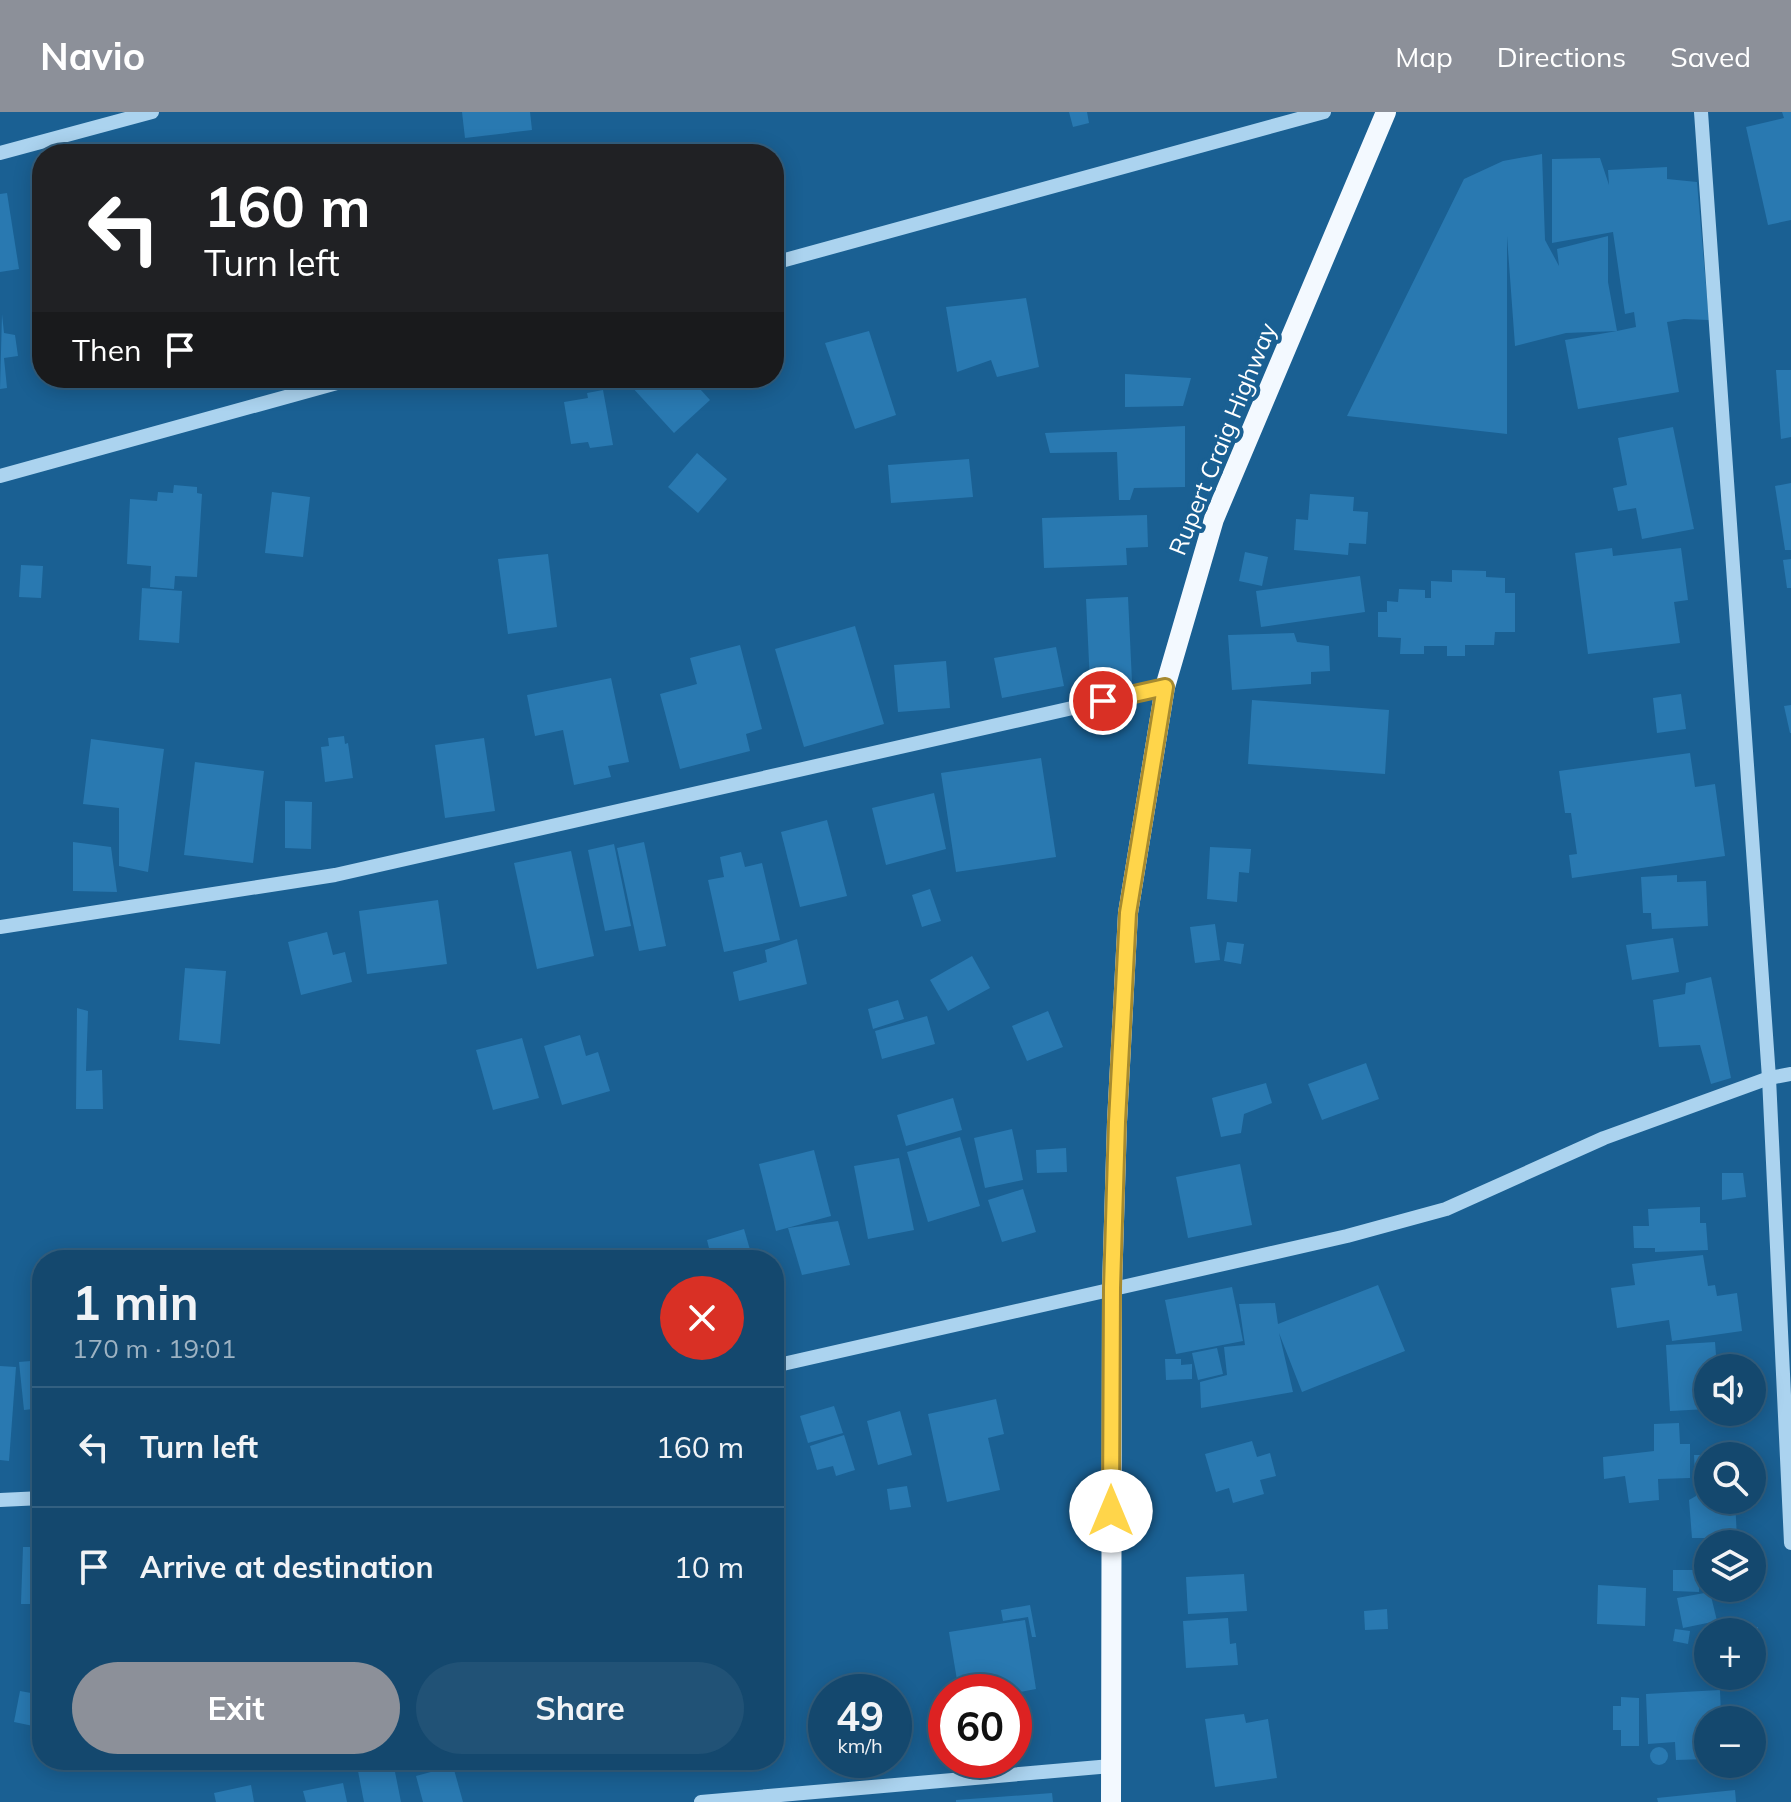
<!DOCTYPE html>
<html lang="en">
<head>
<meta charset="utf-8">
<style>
	:root { --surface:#14486e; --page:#215276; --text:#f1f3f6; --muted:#9db2c2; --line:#336081; --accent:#8c9099 }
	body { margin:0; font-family:Mulish,sans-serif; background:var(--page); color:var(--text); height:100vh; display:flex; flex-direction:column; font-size:30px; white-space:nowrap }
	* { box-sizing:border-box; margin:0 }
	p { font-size:26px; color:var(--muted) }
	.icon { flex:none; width:44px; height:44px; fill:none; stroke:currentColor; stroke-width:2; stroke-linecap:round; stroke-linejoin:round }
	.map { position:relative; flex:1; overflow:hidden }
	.side { position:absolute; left:32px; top:1138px; width:752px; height:520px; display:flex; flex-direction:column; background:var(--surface); border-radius:32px; box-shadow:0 4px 20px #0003,0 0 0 2px var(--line) }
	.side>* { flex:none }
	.banner { position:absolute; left:32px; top:32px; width:752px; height:244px; border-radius:32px; box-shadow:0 4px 20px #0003,0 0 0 2px var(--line); background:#202124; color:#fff; overflow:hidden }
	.controls { position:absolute; left:1694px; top:1242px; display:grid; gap:16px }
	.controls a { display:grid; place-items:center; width:72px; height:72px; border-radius:50%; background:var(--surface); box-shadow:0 4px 20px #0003,0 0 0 2px var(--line); font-size:40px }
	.speed { position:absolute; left:808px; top:1562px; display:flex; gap:16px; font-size:40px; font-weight:700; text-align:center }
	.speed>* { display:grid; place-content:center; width:104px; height:104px; border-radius:50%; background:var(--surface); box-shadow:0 4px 20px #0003,0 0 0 2px var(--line); line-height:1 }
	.speed small { font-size:20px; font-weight:400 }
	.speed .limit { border:12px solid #d22; background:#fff; color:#111 }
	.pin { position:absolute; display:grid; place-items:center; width:68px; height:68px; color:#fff; margin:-34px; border:4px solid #fff; border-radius:50%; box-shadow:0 2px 8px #0007 }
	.me { position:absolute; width:88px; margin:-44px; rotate:0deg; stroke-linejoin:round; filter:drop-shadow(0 0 6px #0008) }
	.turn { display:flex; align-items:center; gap:28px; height:168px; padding:0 40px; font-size:36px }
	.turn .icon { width:104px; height:104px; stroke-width:2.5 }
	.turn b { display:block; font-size:56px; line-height:68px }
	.then { display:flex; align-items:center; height:76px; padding:0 40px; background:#0003; gap:16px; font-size:30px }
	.round { display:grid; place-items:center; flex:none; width:84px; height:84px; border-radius:42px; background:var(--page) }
	.summary { display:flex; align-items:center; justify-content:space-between; height:136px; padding:0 40px }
	h1 { font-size:48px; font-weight:700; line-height:60px }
	.cta { display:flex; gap:16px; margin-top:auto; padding:16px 40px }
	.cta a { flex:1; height:92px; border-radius:48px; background:var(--accent); color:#fff; font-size:32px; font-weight:700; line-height:92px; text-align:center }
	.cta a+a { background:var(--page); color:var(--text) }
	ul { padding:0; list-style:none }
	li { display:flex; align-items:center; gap:24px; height:120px; padding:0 40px; border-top:2px solid var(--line) }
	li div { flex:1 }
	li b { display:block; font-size:30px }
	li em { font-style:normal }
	header { display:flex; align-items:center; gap:48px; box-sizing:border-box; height:112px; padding:0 40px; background:var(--accent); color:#fff }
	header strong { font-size:38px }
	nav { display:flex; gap:44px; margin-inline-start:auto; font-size:28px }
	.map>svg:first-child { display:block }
	.building { fill:#2979b1 }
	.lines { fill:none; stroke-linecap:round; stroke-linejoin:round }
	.minor { stroke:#abd3ef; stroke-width:14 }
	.major { stroke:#f3f9ff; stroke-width:20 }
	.route-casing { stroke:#a68a30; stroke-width:20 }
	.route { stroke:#ffd54a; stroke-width:14 }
	.labels { text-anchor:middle; stroke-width:8; stroke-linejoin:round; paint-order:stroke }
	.street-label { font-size:24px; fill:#fff; stroke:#1a6093 }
</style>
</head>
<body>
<header>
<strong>Navio</strong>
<nav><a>Map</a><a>Directions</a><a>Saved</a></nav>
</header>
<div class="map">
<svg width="1791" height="1690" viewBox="0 0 1791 1690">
	<rect width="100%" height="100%" fill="#1a6093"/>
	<g class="building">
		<polygon points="462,0 530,0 532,18 465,26"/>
		<polygon points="1069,0 1087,0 1089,11 1073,15"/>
		<polygon points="1782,0 1791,0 1791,108 1768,113 1746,15 1784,6"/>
		<polygon points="1542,42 1545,128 1559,154 1557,137 1608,124 1608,170 1617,219 1636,215 1634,200 1625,202 1613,120 1552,131 1552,47 1600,46 1609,73 1608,58 1667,55 1667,67 1697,70 1709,208 1684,207 1667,210 1679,280 1578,297 1565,228 1617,219 1566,221 1515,234 1507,124 1507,322 1347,304 1464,67 1503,49"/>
		<polygon points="7,81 19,157 0,160 0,82"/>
		<polygon points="1026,186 1039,255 997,265 991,248 957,260 946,195"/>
		<polygon points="2,202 4,221 15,223 18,244 4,246 7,276 0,277"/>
		<polygon points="869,219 896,303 855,317 825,231"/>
		<polygon points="1776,258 1791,258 1791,325 1781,327"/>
		<polygon points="1125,262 1191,266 1183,294 1125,295"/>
		<polygon points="640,266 690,266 710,288 674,321 631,274"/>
		<polygon points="603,278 613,333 590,336 588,330 571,332 564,290 588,286 587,281"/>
		<polygon points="1185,314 1185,375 1134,376 1130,388 1119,388 1117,340 1050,341 1045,321"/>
		<polygon points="1673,315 1694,417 1642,427 1636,396 1618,399 1613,376 1627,373 1618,326"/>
		<polygon points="697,341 727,367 698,401 668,375"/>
		<polygon points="969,347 973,385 891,391 888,353"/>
		<polygon points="1791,371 1791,438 1785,438 1775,374"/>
		<polygon points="174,373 197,375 197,381 202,382 197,465 175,464 174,477 150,475 151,454 127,452 130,387 157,389 158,380 173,381"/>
		<polygon points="272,380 310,385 303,445 265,441"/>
		<polygon points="1310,382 1354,385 1353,399 1368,400 1366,432 1349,431 1348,443 1294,438 1296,407 1308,408"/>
		<polygon points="1147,403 1148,435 1126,436 1127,453 1044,456 1042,406"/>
		<polygon points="1612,436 1613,444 1681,436 1688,488 1674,490 1680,531 1588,542 1575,441"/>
		<polygon points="1245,440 1268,445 1262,474 1239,469"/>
		<polygon points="548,442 557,515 508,522 498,447"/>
		<polygon points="1791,447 1791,476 1787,476 1783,448"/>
		<polygon points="21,453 43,454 41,486 19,485"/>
		<polygon points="1452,458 1486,459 1486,465 1505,466 1505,481 1515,481 1515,520 1495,520 1494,533 1465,533 1465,544 1447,544 1447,534 1424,534 1424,542 1400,542 1401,526 1378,525 1378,500 1387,500 1387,489 1398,490 1399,477 1425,478 1425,486 1431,486 1431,469 1452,470"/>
		<polygon points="1360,464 1365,500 1261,515 1256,479"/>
		<polygon points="142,476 182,479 179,531 139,528"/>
		<polygon points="1128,485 1132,570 1090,571 1086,487"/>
		<polygon points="855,514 884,612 804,635 775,537"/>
		<polygon points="1294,521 1297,530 1329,534 1330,559 1311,560 1311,572 1232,578 1228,523"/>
		<polygon points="740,533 762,617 746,622 750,639 680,657 660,582 697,572 690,546"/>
		<polygon points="1056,535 1064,574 1002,586 994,546"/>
		<polygon points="946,549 950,596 898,600 894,553"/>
		<polygon points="611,566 629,650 608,654 611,665 574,673 563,618 535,624 527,583"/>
		<polygon points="1681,582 1686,617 1657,621 1653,586"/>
		<polygon points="1252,588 1389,598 1385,662 1248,652"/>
		<polygon points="1791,593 1791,621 1790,621 1784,594"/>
		<polygon points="344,624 345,632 348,631 353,666 325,670 321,635 329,634 328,626"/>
		<polygon points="484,626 495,699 445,706 435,633"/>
		<polygon points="91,627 164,637 148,760 119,754 119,696 83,692"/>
		<polygon points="1690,641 1695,675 1715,672 1725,744 1572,766 1569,743 1577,742 1571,701 1565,701 1559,659"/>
		<polygon points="1041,646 1056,745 956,760 941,661"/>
		<polygon points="195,650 264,659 253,751 184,743"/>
		<polygon points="934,681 946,737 886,753 872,696"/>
		<polygon points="285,689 312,690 311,737 285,736"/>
		<polygon points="827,708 847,784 800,795 781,720"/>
		<polygon points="73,730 111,735 117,780 73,779"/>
		<polygon points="644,730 666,834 639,839 617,736"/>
		<polygon points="614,732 631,814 605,819 588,738"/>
		<polygon points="1210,735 1251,737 1249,761 1239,760 1237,790 1207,787"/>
		<polygon points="571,739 594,844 537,857 514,751"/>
		<polygon points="741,740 745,755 762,751 780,828 724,840 708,768 724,765 720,745"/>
		<polygon points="1677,763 1677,770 1706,769 1708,814 1652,817 1651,801 1643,801 1641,765"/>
		<polygon points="930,777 941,809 922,815 912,783"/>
		<polygon points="438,788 447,852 367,862 359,799"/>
		<polygon points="1215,812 1220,848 1195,851 1190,815"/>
		<polygon points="327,820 333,843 345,840 352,870 301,883 288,830"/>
		<polygon points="1673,826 1679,860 1632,868 1626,833"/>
		<polygon points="797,827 807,872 739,889 733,860 767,850 765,838"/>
		<polygon points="1227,830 1244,832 1241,852 1224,849"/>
		<polygon points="972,844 990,876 948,899 930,868"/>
		<polygon points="185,856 226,859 220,932 179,928"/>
		<polygon points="1711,865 1731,966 1711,972 1700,933 1659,935 1653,888 1685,882 1686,871"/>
		<polygon points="898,888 904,907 873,917 868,897"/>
		<polygon points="77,896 88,899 86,959 102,958 103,997 76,997"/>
		<polygon points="1048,899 1063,935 1027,949 1012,914"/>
		<polygon points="927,904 935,932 882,947 875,919"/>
		<polygon points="580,923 586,944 598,940 610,979 562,993 544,934"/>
		<polygon points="522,926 539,986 493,998 476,938"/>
		<polygon points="1366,951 1379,987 1322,1008 1308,972"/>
		<polygon points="1266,971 1272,991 1244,1002 1241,1021 1221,1025 1212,986"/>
		<polygon points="953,986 962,1018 906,1034 897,1003"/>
		<polygon points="1012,1017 1023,1068 985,1076 974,1026"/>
		<polygon points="960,1025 980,1094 928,1110 907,1040"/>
		<polygon points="1066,1036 1067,1060 1037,1061 1036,1038"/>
		<polygon points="814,1038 831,1104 776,1119 759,1052"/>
		<polygon points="899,1046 914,1118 868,1127 854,1054"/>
		<polygon points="1240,1052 1252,1113 1188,1126 1176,1065"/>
		<polygon points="1722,1061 1743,1061 1746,1085 1722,1088"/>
		<polygon points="1023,1077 1036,1120 1002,1130 988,1088"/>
		<polygon points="1700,1095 1700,1111 1706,1111 1708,1138 1655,1140 1655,1136 1634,1136 1633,1114 1649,1114 1648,1097"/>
		<polygon points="838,1109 850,1153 802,1163 788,1116"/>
		<polygon points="744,1117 753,1148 712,1148 707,1128"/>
		<polygon points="1703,1143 1708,1174 1715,1173 1717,1184 1737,1181 1742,1219 1672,1229 1669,1208 1617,1216 1611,1176 1635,1173 1632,1152"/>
		<polygon points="1378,1173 1405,1239 1302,1280 1279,1221 1293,1280 1201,1296 1200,1270 1227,1263 1224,1235 1245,1233 1239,1192 1275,1191 1278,1212"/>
		<polygon points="1232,1175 1243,1229 1176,1242 1165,1188"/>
		<polygon points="1715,1230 1717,1256 1708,1256 1708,1297 1670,1299 1666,1233"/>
		<polygon points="1217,1236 1223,1262 1198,1268 1192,1241"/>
		<polygon points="1165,1247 1181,1247 1181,1253 1192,1252 1192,1267 1166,1268"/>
		<polygon points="42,1248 42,1296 24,1298 19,1250"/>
		<polygon points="0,1254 16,1255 9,1349 0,1348"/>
		<polygon points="996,1287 1004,1322 988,1326 1000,1378 947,1390 928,1302"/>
		<polygon points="834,1294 843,1321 808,1331 800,1304"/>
		<polygon points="900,1299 912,1343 878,1353 867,1309"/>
		<polygon points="1679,1311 1680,1332 1690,1332 1690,1366 1658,1367 1659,1388 1629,1391 1625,1364 1604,1367 1603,1345 1654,1339 1654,1312"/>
		<polygon points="844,1323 855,1358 836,1364 833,1354 817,1358 810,1334"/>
		<polygon points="1252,1329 1257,1345 1270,1341 1276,1364 1260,1368 1264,1382 1233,1391 1229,1376 1216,1380 1205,1342"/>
		<polygon points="1694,1343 1708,1343 1708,1388 1735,1388 1737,1426 1692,1426 1689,1388 1696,1384"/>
		<polygon points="907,1374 911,1395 890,1398 887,1377"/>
		<polygon points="23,1435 42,1435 42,1492 21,1492"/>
		<polygon points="1673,1458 1700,1458 1699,1480 1673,1479"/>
		<polygon points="1244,1462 1247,1499 1188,1502 1186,1465"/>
		<polygon points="1598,1473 1646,1476 1645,1514 1597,1512"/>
		<polygon points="1710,1480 1717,1509 1683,1516 1677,1486"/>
		<polygon points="1030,1493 1036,1525 1032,1525 1028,1505 1003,1509 1001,1498"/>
		<polygon points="1387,1497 1388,1517 1365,1518 1364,1499"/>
		<polygon points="1228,1506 1230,1532 1236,1531 1238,1553 1186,1556 1183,1509"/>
		<polygon points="1025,1508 1036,1577 1014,1581 959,1580 949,1520"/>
		<polygon points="1739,1514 1758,1515 1758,1535 1752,1535 1752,1520 1740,1520"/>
		<polygon points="1675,1517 1690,1519 1688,1532 1673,1529"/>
		<polygon points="1720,1578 1721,1603 1740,1602 1740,1608 1708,1608 1708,1647 1676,1648 1675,1630 1648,1632 1646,1582"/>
		<polygon points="20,1579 42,1583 38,1615 14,1610"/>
		<polygon points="1621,1585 1639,1586 1639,1634 1621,1634 1621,1618 1613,1618 1613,1594 1621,1594"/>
		<polygon points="1244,1602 1246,1611 1268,1607 1277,1666 1215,1675 1205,1607"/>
		<circle cx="1659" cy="1644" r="9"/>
		<polygon points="150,1648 184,1648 184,1656 150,1655"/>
		<polygon points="453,1654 463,1690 423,1690 416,1664"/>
		<polygon points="394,1655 401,1690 364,1690 358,1659"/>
		<polygon points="343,1671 347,1690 306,1690 303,1679"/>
		<polygon points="251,1673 254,1690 216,1690 214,1681"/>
		<polygon points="1735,1678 1736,1690 1658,1690 1657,1686"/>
		<polygon points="1052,1681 1053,1690 956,1690 956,1688"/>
	</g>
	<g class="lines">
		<g class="minor">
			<polyline points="1701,0 1769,966 1791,1431"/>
			<polyline points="0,41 152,0"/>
			<polyline points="774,151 1324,0"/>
			<polyline points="0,364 355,266"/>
			<polyline points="0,815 335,763 1165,575"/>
			<polyline points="774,1254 1347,1124 1446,1097 1604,1026 1769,966 1791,962"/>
			<polyline points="0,1388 42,1386"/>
			<polyline points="701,1690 1111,1654"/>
		</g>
		<polyline class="major" points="1111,1690 1112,1176 1117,1010 1128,801 1165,575 1214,407 1386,0"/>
	</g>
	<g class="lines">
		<defs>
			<polyline id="route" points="1103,589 1165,575 1128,801 1117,1010 1112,1176 1111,1399"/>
		</defs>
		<use href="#route" class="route-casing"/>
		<use href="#route" class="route"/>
	</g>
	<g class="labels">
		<g class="street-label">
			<text transform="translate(1223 327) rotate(-68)" y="8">Rupert Craig Highway</text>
		</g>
	</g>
</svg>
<div class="controls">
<a><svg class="icon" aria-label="sound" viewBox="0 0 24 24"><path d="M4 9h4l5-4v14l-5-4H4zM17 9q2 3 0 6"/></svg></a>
<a><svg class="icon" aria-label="search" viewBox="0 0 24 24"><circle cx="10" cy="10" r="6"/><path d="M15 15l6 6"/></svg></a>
<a><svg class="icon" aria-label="layers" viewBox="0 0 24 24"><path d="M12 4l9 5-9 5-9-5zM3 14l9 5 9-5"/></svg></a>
<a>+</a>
<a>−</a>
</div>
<div class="speed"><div>49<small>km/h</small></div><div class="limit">60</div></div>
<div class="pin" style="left:1103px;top:589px;background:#d93025"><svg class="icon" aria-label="arrive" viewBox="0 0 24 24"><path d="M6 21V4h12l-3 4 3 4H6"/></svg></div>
<svg class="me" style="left:1111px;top:1399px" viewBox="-20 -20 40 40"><circle r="19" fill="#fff"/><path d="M0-13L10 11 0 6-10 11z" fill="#ffd54a"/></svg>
<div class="banner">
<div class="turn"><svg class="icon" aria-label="left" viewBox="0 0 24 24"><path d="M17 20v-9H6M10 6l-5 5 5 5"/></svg><div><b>160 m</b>Turn left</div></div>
<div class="then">Then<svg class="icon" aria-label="arrive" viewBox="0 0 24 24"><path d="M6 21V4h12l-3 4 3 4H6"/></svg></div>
</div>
<section class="side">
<div class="summary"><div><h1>1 min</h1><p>170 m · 19:01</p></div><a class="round" style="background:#d93025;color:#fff"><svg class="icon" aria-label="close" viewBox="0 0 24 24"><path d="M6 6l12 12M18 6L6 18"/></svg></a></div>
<ul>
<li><svg class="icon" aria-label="left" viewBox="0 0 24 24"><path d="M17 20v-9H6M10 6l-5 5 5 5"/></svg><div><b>Turn left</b></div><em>160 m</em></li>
<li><svg class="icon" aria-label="arrive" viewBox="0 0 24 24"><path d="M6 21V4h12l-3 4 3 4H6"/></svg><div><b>Arrive at destination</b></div><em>10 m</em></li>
</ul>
<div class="cta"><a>Exit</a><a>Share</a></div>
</section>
</div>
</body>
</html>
